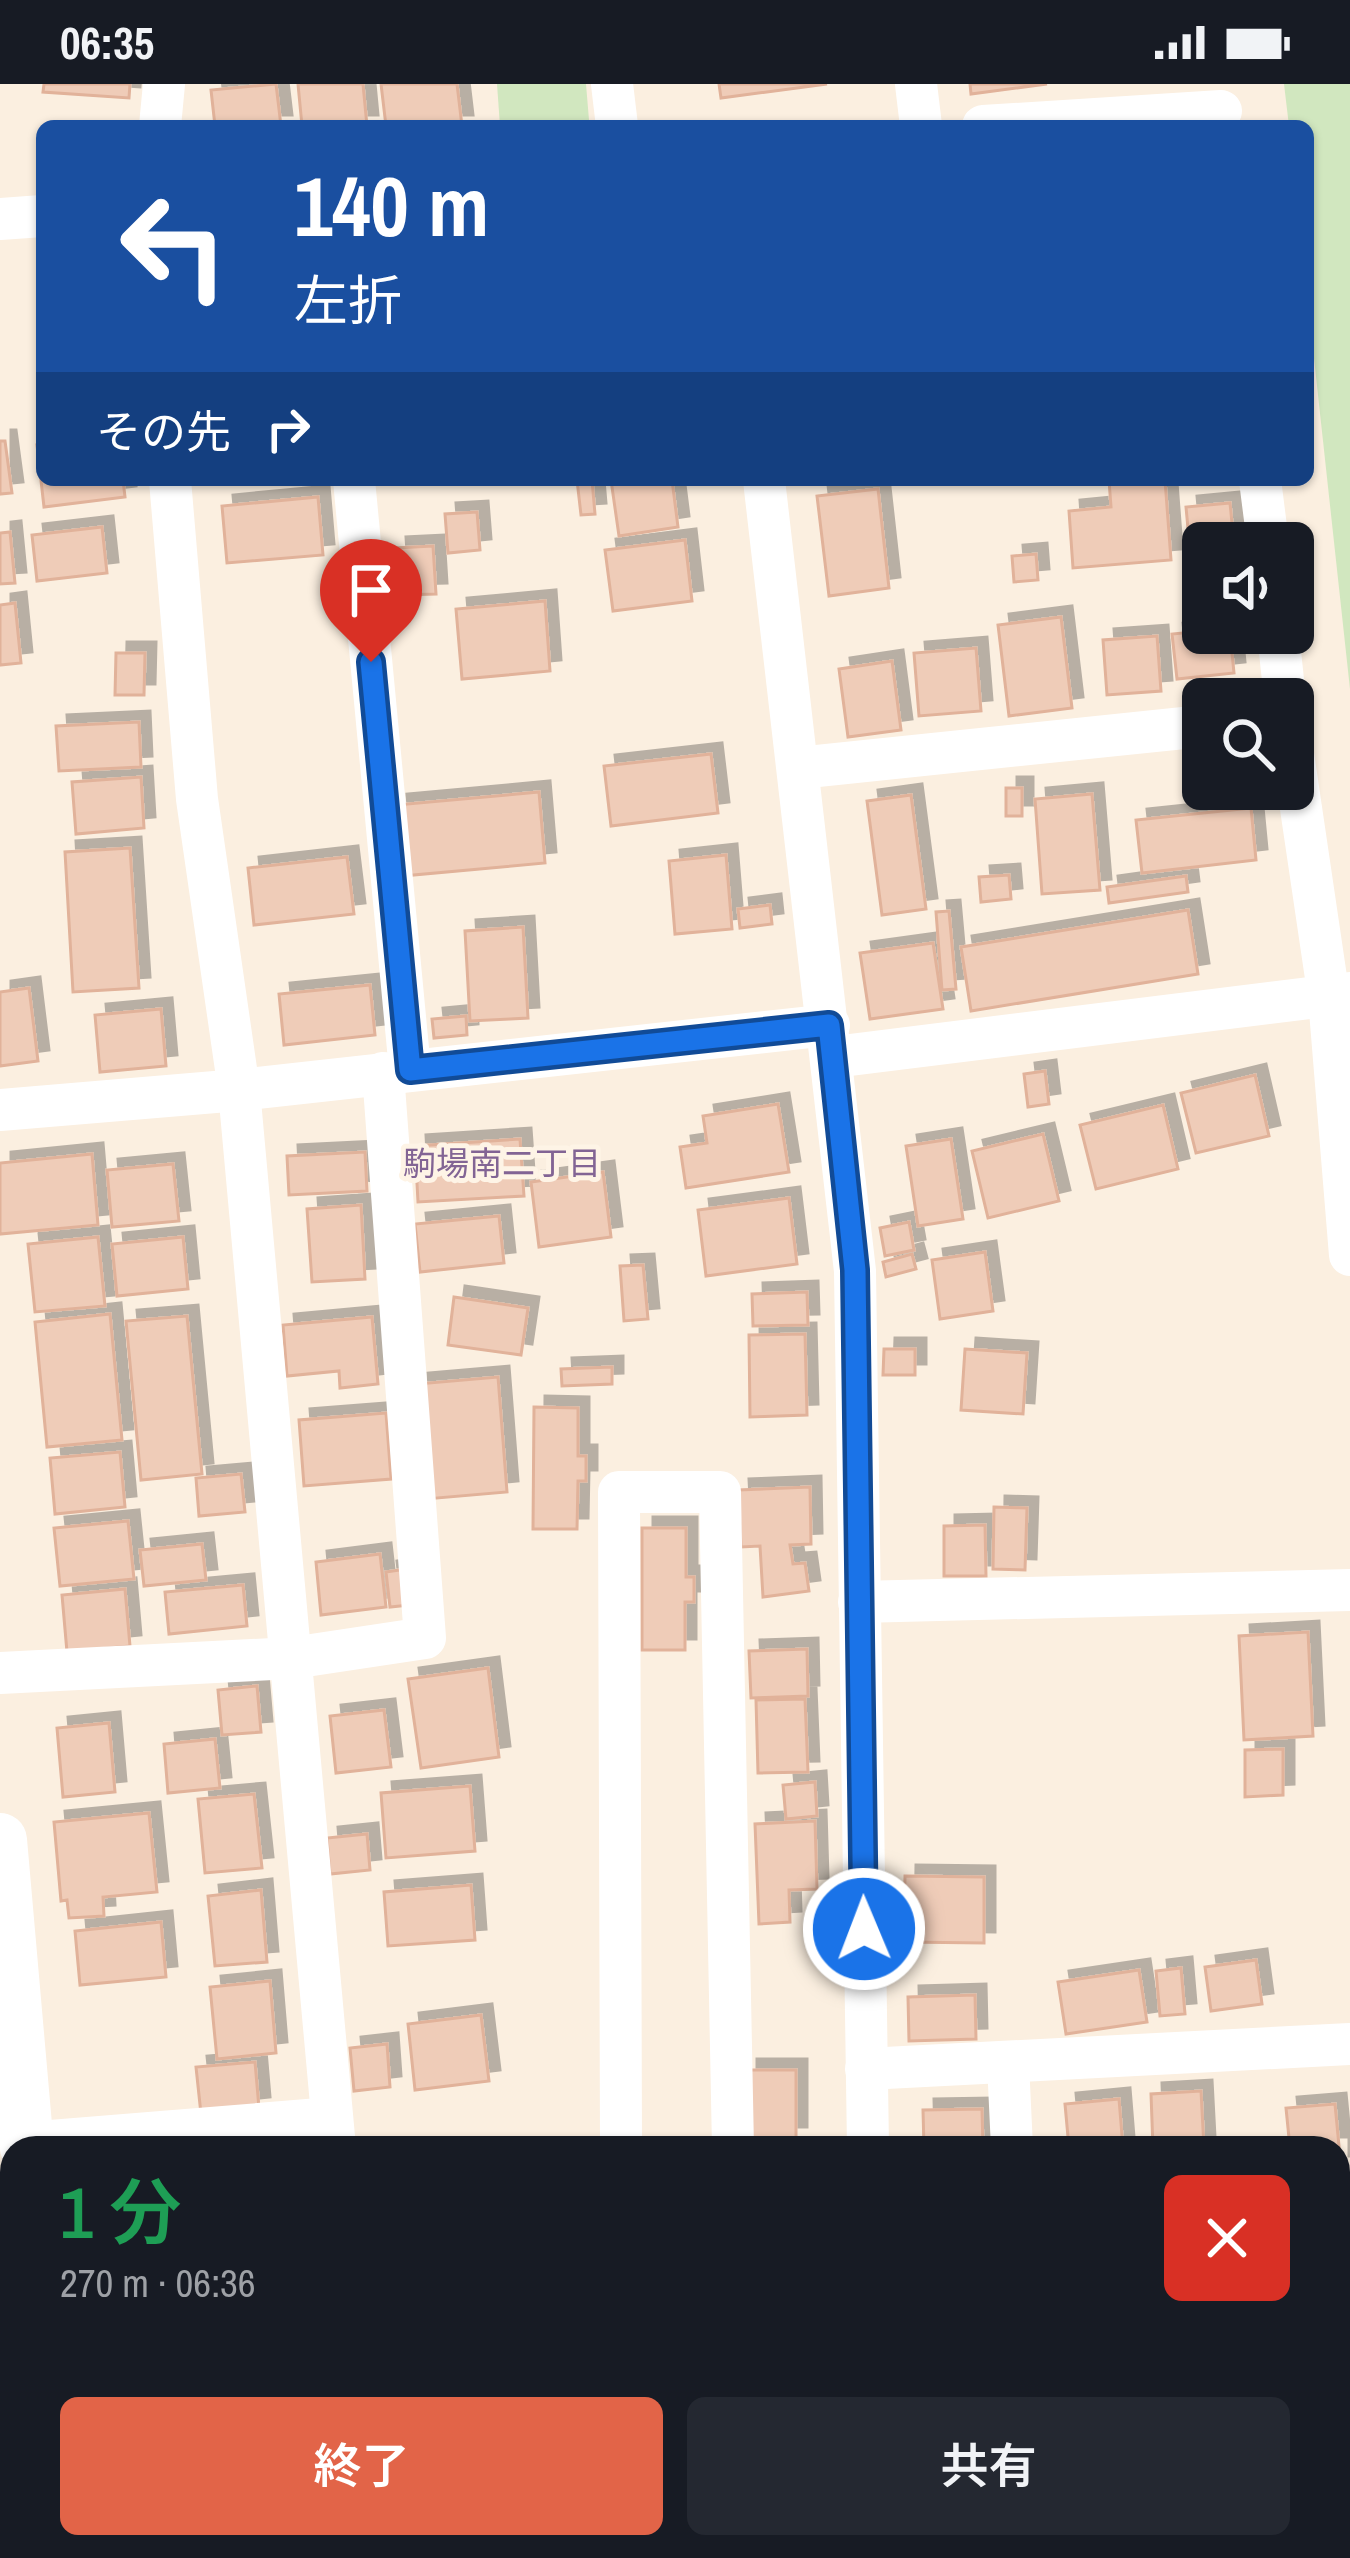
<!DOCTYPE html>
<html lang="ja">
<head>
<meta charset="utf-8">
<style>
	:root { --surface:#171b24; --page:#242831; --text:#f1f3f6; --muted:#9ea1a6; --accent:#e26448 }
	body { margin:0; font-family:"Archivo Narrow","Noto Sans JP",sans-serif; background:var(--page); color:var(--text); height:100vh; display:flex; flex-direction:column; font-size:45px; white-space:nowrap }
	* { box-sizing:border-box; margin:0 }
	p { font-size:39px; color:var(--muted) }
	.icon { flex:none; width:66px; height:66px; fill:none; stroke:currentColor; stroke-width:2; stroke-linecap:round; stroke-linejoin:round }
	.map { position:relative; flex:1; overflow:hidden }
	.details { position:absolute; left:0px; top:2052px; width:1350px; height:423px; display:flex; flex-direction:column; background:var(--surface); border-radius:36px 36px 0 0; box-shadow:0 3px 9px #0004 }
	.details>* { flex:none }
	.banner { position:absolute; left:36px; top:36px; width:1278px; height:366px; border-radius:18px; box-shadow:0 3px 9px #0004; background:#1a4fa0; color:#fff; overflow:hidden }
	.controls { position:absolute; left:1182px; top:438px; display:grid; gap:24px }
	.controls a { display:grid; place-items:center; width:132px; height:132px; border-radius:18px; background:var(--surface); box-shadow:0 3px 9px #0004; font-size:60px }
	.pin { position:absolute; display:grid; place-items:center; width:102px; height:102px; color:#fff; margin:-123px -51px; border-radius:50% 50% 50% 0; rotate:-45deg; box-shadow:0 0 12px #0007 }
	.pin .icon { rotate:45deg }
	.me { position:absolute; width:132px; margin:-66px; rotate:359deg; stroke-linejoin:round; filter:drop-shadow(0 0 9px #0008) }
	.turn { display:flex; align-items:center; gap:42px; height:252px; padding:0 60px; font-size:54px }
	.turn .icon { width:156px; height:156px; stroke-width:2.5 }
	.turn b { display:block; font-size:84px; line-height:102px }
	.then { display:flex; align-items:center; height:114px; padding:0 60px; background:#0003; gap:24px; font-size:45px }
	.round { display:grid; place-items:center; flex:none; width:126px; height:126px; border-radius:18px; background:var(--page) }
	.summary { display:flex; align-items:center; justify-content:space-between; height:204px; padding:0 60px }
	h1 { font-size:72px; font-weight:600; line-height:90px; color:#1e9e55 }
	.button { display:flex; gap:24px; margin-top:auto; padding:24px 60px }
	.button a { flex:1; height:138px; border-radius:18px; background:var(--accent); color:#fff; font-size:48px; font-weight:600; line-height:138px; text-align:center }
	.button a+a { background:var(--page); color:var(--text) }
	.status { display:flex; justify-content:space-between; align-items:center; height:84px; padding:0 60px; background:var(--surface); direction:ltr }
	.status svg { height:33px; fill:currentColor }
	.map>svg:first-child { display:block }
	.green { fill:#d1e7bf }
	.building { fill:#efccb8; stroke:#e1b29a; stroke-width:3; filter:url(#shadow) }
	.lines { fill:none; stroke-linecap:round; stroke-linejoin:round }
	.minor { stroke:#fff; stroke-width:42 }
	.tertiary { stroke:#fff; stroke-width:54 }
	.route-casing { stroke:#114b97; stroke-width:30 }
	.route { stroke:#1a73e8; stroke-width:21 }
	.labels { text-anchor:middle; stroke-width:10; stroke-linejoin:round; paint-order:stroke }
	.neighbourhood-label { font-size:33px; fill:#826494; stroke:#fef4e6 }
</style>
</head>
<body>
<div class="status"><b>06:35</b><svg viewBox="0 0 49 12"><path d="M0 12V9h3v3zM5 12V6h3v6zM10 12V3h3v9zM15 12V0h3v12zM26 1h20v11H26zM47 4h2v5h-2z"/></svg></div>
<div class="map">
<svg width="1350" height="2474" viewBox="0 0 1350 2474">
	<defs>
		<filter id="shadow"><feDropShadow dx="11" dy="-11" stdDeviation="0" flood-color="#0004"/></filter>
	</defs>
	<rect width="100%" height="100%" fill="#fbefe0"/>
	<g class="green">
		<polygon points="497,0 586,0 589,36 585,42 500,42"/>
		<polygon points="1284,0 1350,0 1350,605 1308,219 1308,42 1289,42"/>
	</g>
	<g class="building">
		<polygon points="44,0 130,0 129,14 43,8"/>
		<polygon points="276,0 281,42 215,42 211,6"/>
		<polygon points="298,0 363,0 367,42 302,42"/>
		<polygon points="381,0 457,0 462,42 386,42"/>
		<polygon points="719,0 827,0 721,14"/>
		<polygon points="970,0 1047,0 971,10"/>
		<polygon points="0,357 5,357 12,409 0,410"/>
		<polygon points="37,361 42,361 42,396 123,396 125,413 44,423"/>
		<polygon points="577,396 592,396 595,430 581,431"/>
		<polygon points="611,396 672,396 678,443 619,452"/>
		<polygon points="1109,396 1165,396 1171,476 1073,484 1069,427 1111,423"/>
		<polygon points="878,405 889,504 829,512 817,412"/>
		<polygon points="318,413 323,471 227,479 222,422"/>
		<polygon points="1230,419 1234,459 1203,459 1203,487 1192,488 1186,423"/>
		<polygon points="477,428 480,466 448,469 445,430"/>
		<polygon points="102,443 107,489 37,497 32,451"/>
		<polygon points="10,448 15,499 0,500 0,449"/>
		<polygon points="685,456 692,517 613,527 605,466"/>
		<polygon points="433,462 436,510 398,511 395,464"/>
		<polygon points="1036,470 1038,496 1014,498 1012,472"/>
		<polygon points="545,517 550,587 462,595 456,525"/>
		<polygon points="15,519 21,579 0,581 0,521"/>
		<polygon points="1061,533 1072,624 1009,632 998,541"/>
		<polygon points="1203,547 1230,549 1234,589 1177,595 1172,550"/>
		<polygon points="1157,552 1161,607 1107,611 1103,556"/>
		<polygon points="976,564 981,627 919,632 914,569"/>
		<polygon points="116,569 145,569 144,611 115,611"/>
		<polygon points="892,577 901,646 848,653 839,585"/>
		<polygon points="139,638 141,683 59,687 56,642"/>
		<polygon points="711,670 718,729 611,742 604,682"/>
		<polygon points="141,693 144,744 76,750 72,698"/>
		<rect x="1006" y="704" width="16" height="28"/>
		<polygon points="539,708 545,779 402,792 396,721"/>
		<polygon points="1092,710 1100,806 1042,810 1035,715"/>
		<polygon points="911,711 926,825 882,831 867,717"/>
		<polygon points="1251,724 1256,776 1142,789 1136,736"/>
		<polygon points="130,764 139,904 73,908 65,768"/>
		<polygon points="726,771 732,845 675,850 669,777"/>
		<polygon points="347,773 354,830 254,841 248,784"/>
		<polygon points="1009,791 1011,815 981,818 979,793"/>
		<polygon points="1186,792 1188,808 1109,819 1107,803"/>
		<polygon points="770,821 772,840 740,844 738,825"/>
		<polygon points="1188,826 1198,890 971,927 961,863"/>
		<polygon points="949,827 956,905 942,906 936,828"/>
		<polygon points="523,843 528,934 470,937 465,847"/>
		<polygon points="933,859 943,925 870,935 860,869"/>
		<polygon points="370,901 375,951 284,961 279,910"/>
		<polygon points="29,904 38,977 0,982 0,908"/>
		<polygon points="161,925 166,982 100,988 95,931"/>
		<polygon points="466,932 467,951 434,954 432,935"/>
		<polygon points="1045,987 1049,1020 1028,1023 1024,990"/>
		<polygon points="1255,991 1269,1052 1196,1069 1181,1009"/>
		<polygon points="778,1020 789,1088 686,1104 680,1063 707,1059 703,1032"/>
		<polygon points="1163,1021 1178,1085 1096,1105 1080,1041"/>
		<polygon points="1043,1050 1059,1117 988,1134 972,1067"/>
		<polygon points="520,1055 524,1112 418,1118 415,1062"/>
		<polygon points="951,1055 963,1135 918,1142 906,1062"/>
		<polygon points="365,1068 367,1107 289,1111 287,1072"/>
		<polygon points="92,1070 98,1141 0,1150 0,1079"/>
		<polygon points="173,1080 179,1137 112,1143 107,1086"/>
		<polygon points="603,1088 611,1153 539,1163 531,1098"/>
		<polygon points="789,1114 797,1180 706,1192 698,1126"/>
		<polygon points="361,1121 365,1195 312,1198 307,1125"/>
		<polygon points="499,1132 504,1179 420,1188 415,1140"/>
		<polygon points="909,1138 914,1166 885,1172 880,1144"/>
		<polygon points="98,1153 105,1222 35,1228 28,1160"/>
		<polygon points="183,1153 188,1205 117,1212 112,1160"/>
		<polygon points="985,1168 993,1227 940,1235 932,1176"/>
		<polygon points="912,1170 916,1185 886,1193 883,1178"/>
		<polygon points="643,1181 648,1235 624,1237 620,1182"/>
		<polygon points="807,1208 808,1241 753,1242 752,1210"/>
		<polygon points="454,1213 528,1224 521,1271 448,1261"/>
		<polygon points="110,1230 122,1356 47,1363 35,1238"/>
		<polygon points="187,1232 202,1390 141,1396 126,1237"/>
		<polygon points="372,1233 378,1300 340,1304 339,1287 287,1292 283,1241"/>
		<polygon points="805,1250 807,1331 750,1333 749,1251"/>
		<polygon points="884,1265 915,1265 915,1291 883,1291"/>
		<polygon points="965,1265 1027,1269 1023,1330 961,1326"/>
		<polygon points="612,1283 612,1300 562,1302 561,1285"/>
		<polygon points="498,1293 507,1408 426,1415 417,1300"/>
		<polygon points="534,1323 578,1324 578,1372 586,1372 586,1397 578,1397 577,1445 533,1445"/>
		<polygon points="386,1329 391,1395 304,1402 299,1336"/>
		<polygon points="120,1368 125,1423 55,1430 50,1374"/>
		<polygon points="241,1390 245,1428 199,1432 196,1394"/>
		<polygon points="810,1403 811,1460 790,1461 793,1480 805,1479 809,1507 763,1513 760,1462 741,1463 738,1406"/>
		<polygon points="994,1423 1027,1424 1025,1486 993,1485"/>
		<polygon points="128,1437 134,1495 60,1502 54,1444"/>
		<polygon points="985,1441 986,1492 944,1492 944,1442"/>
		<polygon points="642,1444 686,1444 686,1493 694,1493 694,1518 685,1518 685,1566 642,1566"/>
		<polygon points="202,1460 206,1496 144,1502 140,1466"/>
		<polygon points="380,1470 386,1523 321,1531 316,1478"/>
		<polygon points="406,1485 410,1521 390,1523 386,1488"/>
		<polygon points="243,1501 247,1542 169,1550 165,1508"/>
		<polygon points="125,1505 130,1562 67,1568 62,1511"/>
		<polygon points="1308,1548 1313,1652 1244,1656 1239,1552"/>
		<polygon points="807,1565 808,1612 751,1614 749,1567"/>
		<polygon points="488,1584 499,1673 421,1684 408,1595"/>
		<polygon points="257,1602 261,1648 222,1651 218,1606"/>
		<polygon points="805,1615 808,1688 758,1689 756,1616"/>
		<polygon points="384,1626 391,1683 336,1689 330,1632"/>
		<polygon points="109,1639 115,1708 63,1713 57,1644"/>
		<polygon points="215,1655 220,1704 168,1709 164,1660"/>
		<polygon points="1283,1665 1283,1711 1245,1713 1245,1666"/>
		<polygon points="815,1698 817,1732 786,1735 783,1701"/>
		<polygon points="470,1702 475,1767 386,1774 381,1709"/>
		<polygon points="254,1710 262,1784 205,1789 198,1715"/>
		<polygon points="149,1729 157,1808 103,1813 104,1832 69,1834 67,1816 61,1817 54,1738"/>
		<polygon points="815,1737 817,1805 789,1806 790,1838 759,1840 755,1740"/>
		<polygon points="367,1750 370,1786 330,1790 327,1754"/>
		<polygon points="905,1792 984,1793 984,1859 904,1858"/>
		<polygon points="471,1801 475,1856 388,1862 384,1808"/>
		<polygon points="261,1806 267,1878 215,1882 208,1812"/>
		<polygon points="161,1838 166,1893 80,1901 75,1847"/>
		<polygon points="1256,1876 1262,1920 1211,1927 1205,1883"/>
		<polygon points="1181,1884 1185,1930 1160,1932 1156,1887"/>
		<polygon points="1139,1886 1147,1938 1066,1950 1058,1898"/>
		<polygon points="270,1897 276,1969 217,1975 210,1903"/>
		<polygon points="975,1911 976,1955 909,1957 908,1913"/>
		<polygon points="481,1931 489,1997 415,2006 408,1940"/>
		<polygon points="387,1960 390,2003 354,2007 350,1964"/>
		<polygon points="255,1978 259,2024 201,2030 196,1983"/>
		<rect x="746" y="1986" width="50" height="68"/>
		<polygon points="1201,2007 1204,2064 1153,2064 1151,2010"/>
		<polygon points="1119,2015 1123,2064 1069,2064 1065,2020"/>
		<polygon points="1335,2020 1341,2083 1338,2083 1338,2064 1290,2064 1286,2024"/>
		<polygon points="982,2025 983,2064 924,2064 923,2026"/>
		<polygon points="1344,2102 1346,2173 1338,2173 1338,2103"/>
		<polygon points="238,2463 306,2463 308,2474 239,2474"/>
		<polygon points="419,2463 505,2463 506,2474 403,2474 420,2471"/>
		<rect x="754" y="2463" width="65" height="11"/>
	</g>
	<g class="lines">
		<g class="minor">
			<polyline points="612,0 617,42"/>
			<polyline points="916,0 921,42"/>
			<polyline points="160,42 164,0"/>
			<polyline points="983,42 1221,27"/>
			<polyline points="0,135 42,132"/>
			<polyline points="170,396 197,715 239,1006 335,2064"/>
			<polyline points="354,396 410,986"/>
			<polyline points="764,396 855,1187 868,2064"/>
			<polyline points="1260,396 1268,459"/>
			<polyline points="1278,549 1285,615"/>
			<polyline points="1293,670 1329,914 1350,1171"/>
			<polyline points="798,684 1203,642"/>
			<polyline points="834,973 1350,909"/>
			<polyline points="0,1026 239,1006 829,941"/>
			<polyline points="859,1518 1350,1506"/>
			<polyline points="0,1589 292,1574 425,1554 383,989"/>
			<polyline points="1008,1979 1012,2064"/>
			<polyline points="866,1985 1350,1960"/>
			<polyline points="26,2059 332,2034"/>
			<polyline points="621,2064 619,1408 720,1408 733,2064"/>
			<polyline points="0,2275 12,2274"/>
			<polyline points="374,2463 375,2474"/>
			<polyline points="626,2463 626,2474"/>
			<polyline points="738,2463 738,2474"/>
			<polyline points="880,2463 880,2474"/>
			<polyline points="1031,2463 1032,2474"/>
		</g>
		<g class="tertiary">
			<polyline points="0,1756 27,2064"/>
			<polyline points="62,2463 63,2474"/>
		</g>
	</g>
	<g class="lines">
		<defs>
			<polyline id="route" points="371,578 410,986 829,941 855,1186 864,1845"/>
		</defs>
		<use href="#route" class="route-casing"/>
		<use href="#route" class="route"/>
	</g>
	<g class="labels">
		<g class="neighbourhood-label">
			<text x="502" y="1091">駒場南二丁目</text>
		</g>
	</g>
</svg>
<div class="controls">
<a><svg class="icon" aria-label="sound" viewBox="0 0 24 24"><path d="M4 9h4l5-4v14l-5-4H4zM17 9q2 3 0 6"/></svg></a>
<a><svg class="icon" aria-label="search" viewBox="0 0 24 24"><circle cx="10" cy="10" r="6"/><path d="M15 15l6 6"/></svg></a>
</div>
<div class="pin" style="left:371px;top:578px;background:#d93025"><svg class="icon" aria-label="arrive" viewBox="0 0 24 24"><path d="M6 21V4h12l-3 4 3 4H6"/></svg></div>
<svg class="me" style="left:864px;top:1845px" viewBox="-20 -20 40 40"><circle r="17" fill="#1a73e8" stroke="#fff" stroke-width="3"/><path d="M0-11L8 9 0 5-8 9z" fill="#fff"/></svg>
<div class="banner">
<div class="turn"><svg class="icon" aria-label="left" viewBox="0 0 24 24"><path d="M17 20v-9H6M10 6l-5 5 5 5"/></svg><div><b>140 m</b>左折</div></div>
<div class="then">その先<svg class="icon" aria-label="right" viewBox="0 0 24 24"><path d="M7 20v-9h11M14 6l5 5-5 5"/></svg></div>
</div>
<section class="details">
<div class="summary"><div><h1>1 分</h1><p>270 m · 06:36</p></div><a class="round" style="background:#d93025;color:#fff"><svg class="icon" aria-label="close" viewBox="0 0 24 24"><path d="M6 6l12 12M18 6L6 18"/></svg></a></div>
<div class="button"><a>終了</a><a>共有</a></div>
</section>
</div>
</body>
</html>
